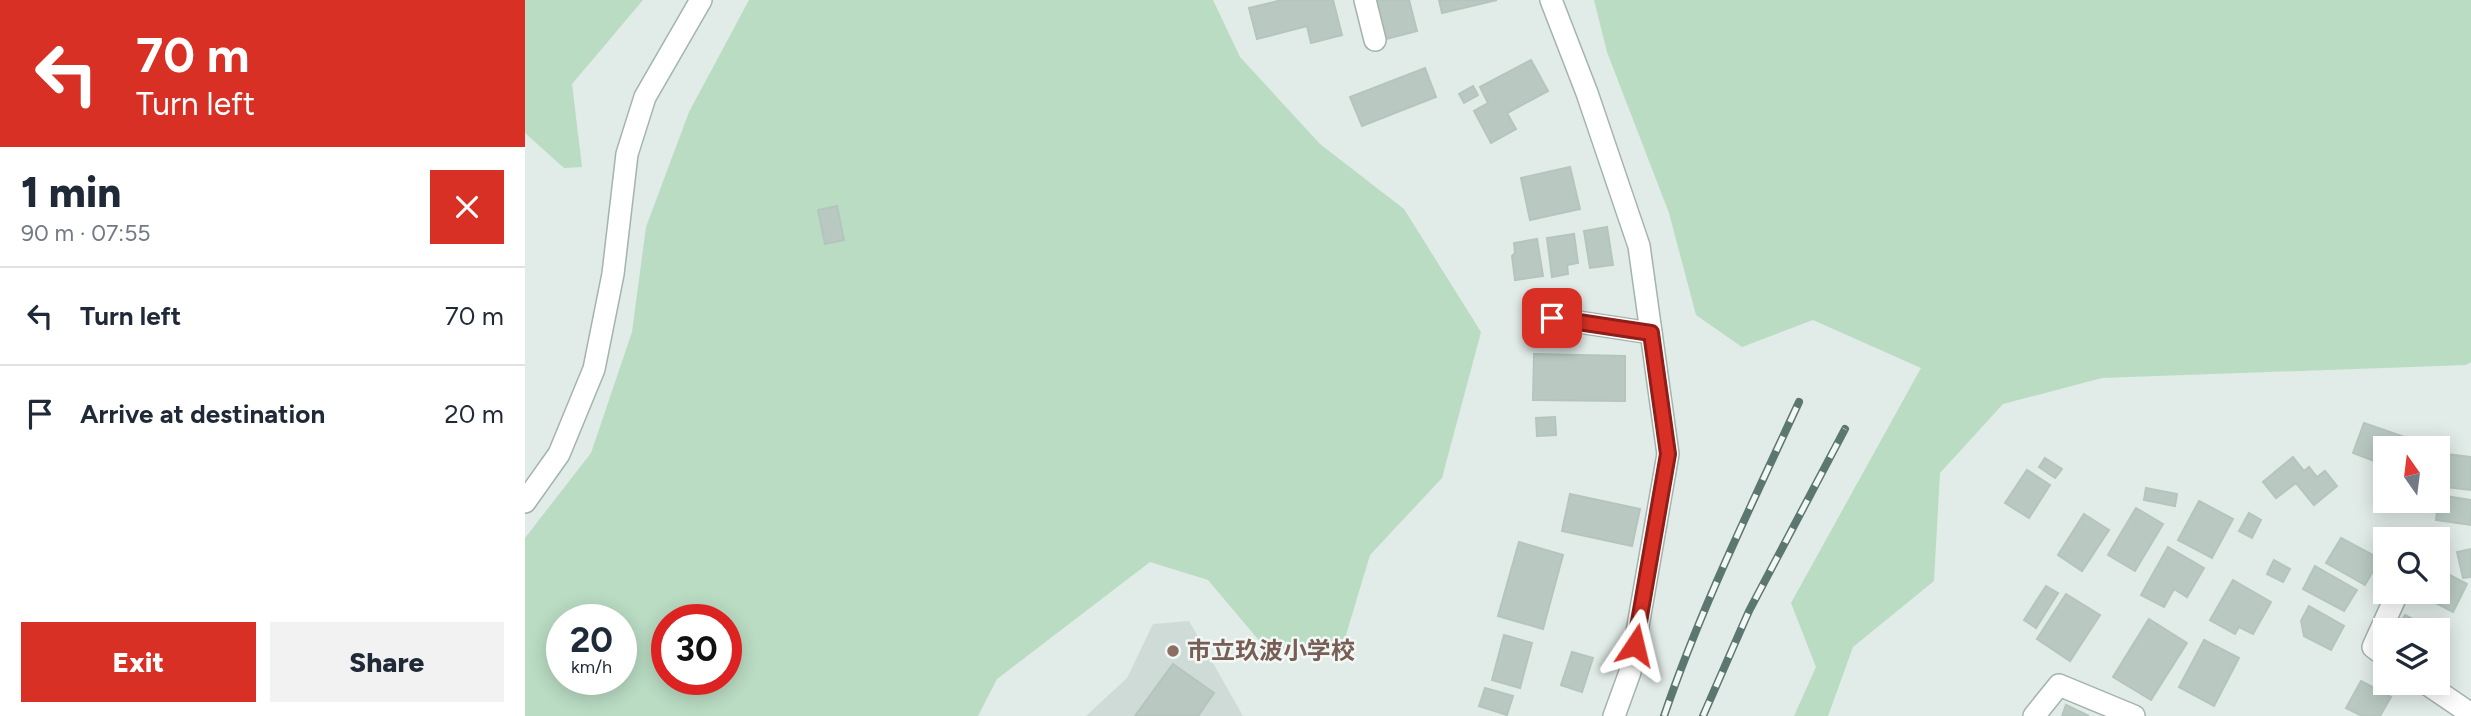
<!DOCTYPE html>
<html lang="en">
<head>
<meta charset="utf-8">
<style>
	:root { --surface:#fff; --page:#f2f2f3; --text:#1f2937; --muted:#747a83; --line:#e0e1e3; --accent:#d93025 }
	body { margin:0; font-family:Figtree,"Noto Sans JP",sans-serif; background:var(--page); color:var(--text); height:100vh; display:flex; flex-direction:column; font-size:26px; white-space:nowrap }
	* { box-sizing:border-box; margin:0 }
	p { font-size:23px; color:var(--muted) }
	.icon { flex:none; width:38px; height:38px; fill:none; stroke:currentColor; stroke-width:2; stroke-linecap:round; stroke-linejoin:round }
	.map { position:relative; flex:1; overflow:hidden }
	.sheet { display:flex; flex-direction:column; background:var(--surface); width:525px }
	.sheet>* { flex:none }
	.top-card { background:#d93025; color:#fff; overflow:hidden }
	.needle { width:46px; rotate:346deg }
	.controls { position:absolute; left:1848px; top:436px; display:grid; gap:14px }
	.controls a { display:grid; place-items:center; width:77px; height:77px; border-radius:0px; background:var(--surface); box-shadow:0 4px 18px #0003; font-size:35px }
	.speed { position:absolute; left:21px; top:604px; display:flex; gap:14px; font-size:35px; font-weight:700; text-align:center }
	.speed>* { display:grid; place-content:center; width:91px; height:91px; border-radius:50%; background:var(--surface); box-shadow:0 4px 18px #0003; line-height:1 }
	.speed small { font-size:18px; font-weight:400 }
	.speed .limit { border:10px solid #d22; background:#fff; color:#111 }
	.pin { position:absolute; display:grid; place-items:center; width:60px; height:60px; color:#fff; margin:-30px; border-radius:14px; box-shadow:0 4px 10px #0006 }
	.me { position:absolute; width:77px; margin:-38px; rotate:10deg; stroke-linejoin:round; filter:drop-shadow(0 0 5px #0008) }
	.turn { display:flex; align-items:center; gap:24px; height:147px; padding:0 21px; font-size:32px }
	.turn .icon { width:91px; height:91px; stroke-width:2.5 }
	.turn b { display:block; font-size:49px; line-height:60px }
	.round { display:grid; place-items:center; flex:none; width:74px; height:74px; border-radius:0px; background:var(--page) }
	.headline { display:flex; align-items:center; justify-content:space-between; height:119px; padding:0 21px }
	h1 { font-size:42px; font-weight:800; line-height:52px }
	.action { display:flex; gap:14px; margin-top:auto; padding:14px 21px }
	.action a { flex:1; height:80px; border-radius:0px; background:var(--accent); color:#fff; font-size:28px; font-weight:800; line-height:80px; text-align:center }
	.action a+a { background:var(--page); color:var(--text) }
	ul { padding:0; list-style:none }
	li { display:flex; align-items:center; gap:21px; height:98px; padding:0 21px; border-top:2px solid var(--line) }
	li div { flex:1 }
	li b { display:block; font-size:26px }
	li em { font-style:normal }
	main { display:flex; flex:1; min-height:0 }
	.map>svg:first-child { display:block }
	.built { fill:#cfdbd6 }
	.green { fill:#badcc3; fill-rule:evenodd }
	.building { fill:#b9c9c2; stroke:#b3c5bd; stroke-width:2 }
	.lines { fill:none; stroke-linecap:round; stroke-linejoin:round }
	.minor-casing { stroke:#a4b3ae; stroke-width:24 }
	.minor { stroke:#fff; stroke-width:21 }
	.rail-casing { stroke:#5c7770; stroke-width:8 }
	.rail { stroke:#f1f8f5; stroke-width:5; stroke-dasharray:16; stroke-linecap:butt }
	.route-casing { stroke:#8d1f18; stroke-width:18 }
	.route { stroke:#d93025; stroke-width:12 }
	.education-dot { fill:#8d6e63; stroke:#f1f8f5; stroke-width:2.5 }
	.labels { text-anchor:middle; stroke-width:5; stroke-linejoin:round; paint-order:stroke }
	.education-label { font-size:24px; font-weight:bold; fill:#785e54; stroke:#f1f8f5; text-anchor:start }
</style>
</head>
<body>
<main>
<section class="sheet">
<div class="top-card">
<div class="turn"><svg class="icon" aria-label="left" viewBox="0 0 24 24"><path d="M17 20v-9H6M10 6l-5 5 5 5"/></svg><div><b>70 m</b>Turn left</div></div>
</div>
<div class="headline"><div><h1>1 min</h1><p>90 m · 07:55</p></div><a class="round" style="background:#d93025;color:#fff"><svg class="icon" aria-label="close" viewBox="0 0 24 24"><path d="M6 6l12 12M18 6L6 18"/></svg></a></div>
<ul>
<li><svg class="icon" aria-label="left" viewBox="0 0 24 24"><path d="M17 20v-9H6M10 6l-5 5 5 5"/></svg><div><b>Turn left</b></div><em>70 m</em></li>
<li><svg class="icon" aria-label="arrive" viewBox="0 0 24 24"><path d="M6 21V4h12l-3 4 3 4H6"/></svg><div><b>Arrive at destination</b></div><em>20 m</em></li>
</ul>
<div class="action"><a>Exit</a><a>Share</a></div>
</section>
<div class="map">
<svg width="1946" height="716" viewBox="0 0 1946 716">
	<rect width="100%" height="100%" fill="#e1ebe7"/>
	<polygon class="built" points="664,621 718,716 561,716 602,678 628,624"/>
	<g class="green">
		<polygon points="0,0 118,0 47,84 57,167 39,168 0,133"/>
		<path d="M 224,0 L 688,0 L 715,57 L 795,144 L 879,209 L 956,332 L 917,478 L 845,555 L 818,645 L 743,651 L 683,580 L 625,562 L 472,679 L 453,716 L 0,716 L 0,538 L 66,453 L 107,332 L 121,227 L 164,112 ZM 37,620 L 96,620 L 96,679 L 37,679 ZM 142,620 L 201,620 L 201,679 L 142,679 Z"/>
		<polygon points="1069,0 1946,0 1946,362 1941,365 1577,378 1478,404 1415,473 1409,581 1328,647 1303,716 1269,716 1291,667 1266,603 1396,368 1288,320 1217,347 1171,315 1144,213 1082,52"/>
	</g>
	<g class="building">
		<polygon points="757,0 808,0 817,35 786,43 782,26 732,39 724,8"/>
		<polygon points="847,0 884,0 892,31 857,40"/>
		<polygon points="914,0 972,0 917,13"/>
		<polygon points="1006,60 1023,91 982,113 991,129 966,143 949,111 963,103 955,87"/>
		<polygon points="900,68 911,97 837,126 825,97"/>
		<polygon points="948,86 953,95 939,103 934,94"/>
		<polygon points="1045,167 1055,209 1005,220 996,178"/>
		<polygon points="312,206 319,240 300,244 293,210"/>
		<polygon points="1082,227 1088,265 1065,268 1059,231"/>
		<polygon points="1049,234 1053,263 1042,265 1043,274 1027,277 1022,238"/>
		<polygon points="1012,239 1018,276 990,280 987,256 990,253 989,243"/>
		<polygon points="1002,330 1015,332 1013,342 1000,339"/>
		<polygon points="1009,354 1100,356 1100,401 1008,400"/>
		<polygon points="1030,417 1031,435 1012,436 1011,418"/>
		<polygon points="1839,423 1894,442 1892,448 1860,448 1860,465 1828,453"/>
		<polygon points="1913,453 1946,457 1946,490 1913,486"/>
		<polygon points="1768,457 1779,471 1784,467 1792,477 1800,471 1812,486 1789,505 1771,483 1751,498 1738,482"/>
		<polygon points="1520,458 1537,469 1530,478 1514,467"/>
		<polygon points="1502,470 1525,485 1504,518 1480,503"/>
		<polygon points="1621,488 1652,494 1650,506 1619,500"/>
		<polygon points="1045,494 1115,509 1107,546 1037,531"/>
		<polygon points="1914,495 1946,500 1946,525 1911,520"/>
		<polygon points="1674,501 1708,519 1687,558 1653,540"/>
		<polygon points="1611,508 1638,524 1610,571 1583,555"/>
		<polygon points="1724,513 1736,520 1727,538 1714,531"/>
		<polygon points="1559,514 1584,530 1557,571 1533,555"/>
		<polygon points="1816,538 1855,559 1840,585 1801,563"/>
		<polygon points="994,542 1038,555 1018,629 973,616"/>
		<polygon points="1643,547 1679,568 1662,597 1649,589 1639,607 1616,595"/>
		<polygon points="1946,549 1946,577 1938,578 1932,552"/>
		<polygon points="1749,560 1765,569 1758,582 1742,574"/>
		<polygon points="1790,566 1832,590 1819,611 1778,589"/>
		<polygon points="1913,569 1942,584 1928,612 1893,594 1894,592 1913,592"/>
		<polygon points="1708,580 1746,602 1728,634 1714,627 1710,634 1685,620"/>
		<polygon points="1521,586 1533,593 1511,628 1499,620"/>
		<polygon points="1541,594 1575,615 1545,661 1512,639"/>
		<polygon points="1784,606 1819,626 1806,650 1779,636 1776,621"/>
		<polygon points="1880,615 1908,630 1872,630"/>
		<polygon points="1624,619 1662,643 1626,700 1588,677"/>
		<polygon points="979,635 1007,643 995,688 967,680"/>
		<polygon points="1679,640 1714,658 1689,706 1654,687"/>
		<polygon points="1047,652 1068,658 1057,692 1036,685"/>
		<polygon points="648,664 689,693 673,716 610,716"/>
		<polygon points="1836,681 1866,697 1855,716 1837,716 1821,708"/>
		<polygon points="960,688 988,696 982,715 954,706"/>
		<polygon points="1541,705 1564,716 1537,716"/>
	</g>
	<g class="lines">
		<defs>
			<g id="minor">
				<polyline points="840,0 850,40"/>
				<polyline points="1026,0 1062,93 1114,246 1143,454 1105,672 1089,716"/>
				<polyline points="1027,318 1126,333"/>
				<polyline points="0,502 34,454 69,369 88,274 102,154 120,97 176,0"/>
				<polyline points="1860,656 1848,647 1872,594"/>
				<polyline points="1899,682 1946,714"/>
				<polyline points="1509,716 1534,685 1609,716"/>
			</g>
		</defs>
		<use href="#minor" class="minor-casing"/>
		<use href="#minor" class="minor"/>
		<defs>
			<g id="rail">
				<path d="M 1139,716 C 1176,608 1226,506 1274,402"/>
				<polyline points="1178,716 1224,611 1320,429"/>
			</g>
		</defs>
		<use href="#rail" class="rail-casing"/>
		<use href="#rail" class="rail"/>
	</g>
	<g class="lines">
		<defs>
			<polyline id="route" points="1027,318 1126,333 1143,454 1110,645"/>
		</defs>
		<use href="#route" class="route-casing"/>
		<use href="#route" class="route"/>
	</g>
	<circle class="education-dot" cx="648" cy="651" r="7"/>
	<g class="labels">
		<g class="education-label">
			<text x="662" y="659">市立玖波小学校</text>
		</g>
	</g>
</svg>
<div class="controls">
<a><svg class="needle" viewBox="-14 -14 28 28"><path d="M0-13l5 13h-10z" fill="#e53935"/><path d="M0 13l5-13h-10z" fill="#747a83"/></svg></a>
<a><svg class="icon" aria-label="search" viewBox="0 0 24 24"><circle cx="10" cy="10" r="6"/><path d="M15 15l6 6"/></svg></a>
<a><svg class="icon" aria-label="layers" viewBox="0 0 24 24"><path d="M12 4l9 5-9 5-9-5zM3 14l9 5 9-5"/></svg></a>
</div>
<div class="speed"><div>20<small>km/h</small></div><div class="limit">30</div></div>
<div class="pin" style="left:1027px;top:318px;background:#d93025"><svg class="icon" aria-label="arrive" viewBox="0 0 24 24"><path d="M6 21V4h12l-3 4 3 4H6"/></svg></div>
<svg class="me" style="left:1110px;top:645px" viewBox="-20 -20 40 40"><path d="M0-17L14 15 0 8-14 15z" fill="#d93025" stroke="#fff" stroke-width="4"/></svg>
</div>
</main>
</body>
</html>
